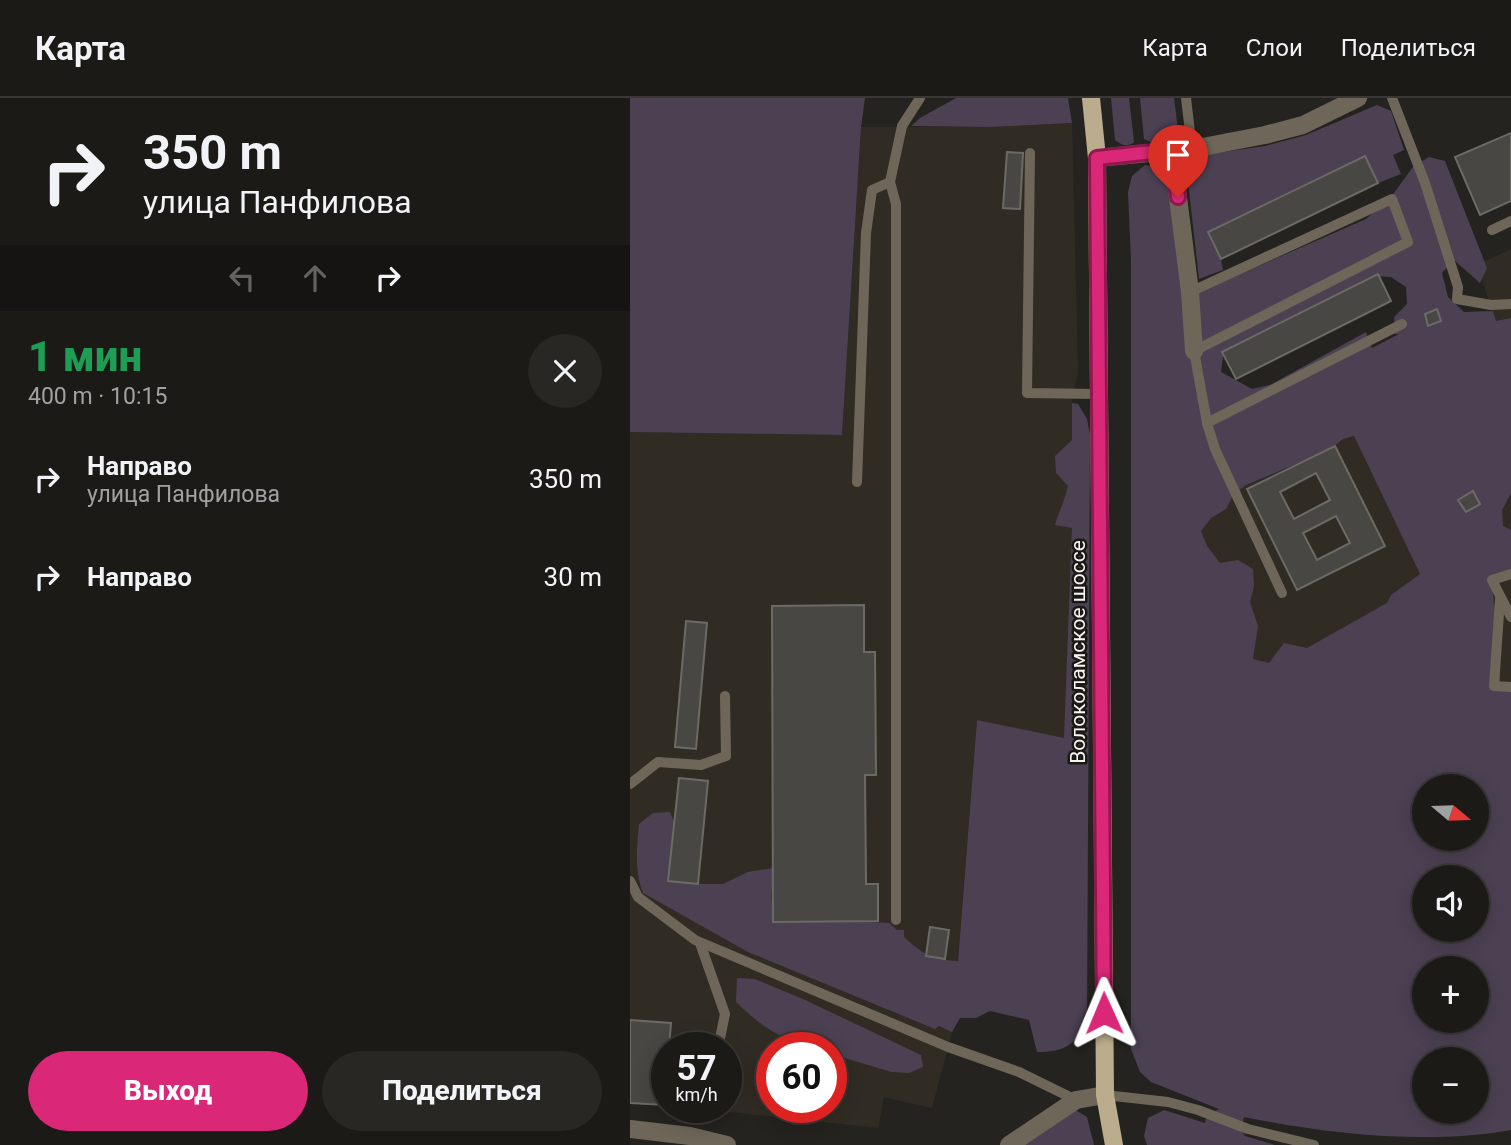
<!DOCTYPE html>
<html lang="ru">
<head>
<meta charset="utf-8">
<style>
	:root { --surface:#1c1a17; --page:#292724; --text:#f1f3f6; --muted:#a0a1a1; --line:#3a3836; --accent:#db2777 }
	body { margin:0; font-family:Roboto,sans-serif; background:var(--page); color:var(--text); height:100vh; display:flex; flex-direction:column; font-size:26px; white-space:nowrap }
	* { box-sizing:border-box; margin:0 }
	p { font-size:23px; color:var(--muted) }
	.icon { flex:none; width:38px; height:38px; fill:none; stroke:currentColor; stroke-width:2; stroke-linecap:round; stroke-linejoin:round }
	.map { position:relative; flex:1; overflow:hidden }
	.details { display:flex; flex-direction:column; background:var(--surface); width:630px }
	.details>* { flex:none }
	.guide { background:#1c1a17; color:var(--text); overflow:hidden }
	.needle { width:46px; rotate:109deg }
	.tools { position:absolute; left:782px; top:676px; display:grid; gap:14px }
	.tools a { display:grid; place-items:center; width:77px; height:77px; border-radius:50%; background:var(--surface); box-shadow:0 4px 18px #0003,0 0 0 2px var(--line); font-size:35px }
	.speed { position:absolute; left:21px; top:934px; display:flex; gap:14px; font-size:35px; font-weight:700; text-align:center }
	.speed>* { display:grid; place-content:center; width:91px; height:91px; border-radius:50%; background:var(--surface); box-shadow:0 4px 18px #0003,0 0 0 2px var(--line); line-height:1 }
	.speed small { font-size:18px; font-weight:400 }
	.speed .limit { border:10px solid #d22; background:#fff; color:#111 }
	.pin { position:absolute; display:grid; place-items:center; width:60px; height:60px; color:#fff; margin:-72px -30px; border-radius:50% 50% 50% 0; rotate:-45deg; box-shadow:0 0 7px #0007 }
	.pin .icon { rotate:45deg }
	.me { position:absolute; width:77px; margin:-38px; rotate:359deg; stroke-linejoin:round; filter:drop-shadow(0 0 5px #0008) }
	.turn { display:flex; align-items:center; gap:24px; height:147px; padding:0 28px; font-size:32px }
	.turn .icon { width:91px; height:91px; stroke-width:2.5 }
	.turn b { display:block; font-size:49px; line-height:60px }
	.lanes { display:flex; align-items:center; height:66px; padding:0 28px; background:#0003; justify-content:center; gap:35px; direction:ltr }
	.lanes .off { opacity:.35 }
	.round { display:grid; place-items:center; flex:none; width:74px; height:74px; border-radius:37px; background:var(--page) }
	.summary { display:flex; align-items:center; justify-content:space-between; height:119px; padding:0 28px }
	h1 { font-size:42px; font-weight:800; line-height:52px; color:#1e9e55 }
	.button { display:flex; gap:14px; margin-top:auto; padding:14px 28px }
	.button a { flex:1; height:80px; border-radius:42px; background:var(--accent); color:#fff; font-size:28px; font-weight:800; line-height:80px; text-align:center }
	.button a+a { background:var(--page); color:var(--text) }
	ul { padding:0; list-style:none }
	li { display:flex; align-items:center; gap:21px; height:98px; padding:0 28px }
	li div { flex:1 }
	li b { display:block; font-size:26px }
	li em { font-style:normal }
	header { display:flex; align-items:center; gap:42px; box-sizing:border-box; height:98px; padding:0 35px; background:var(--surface); border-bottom:2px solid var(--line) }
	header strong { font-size:33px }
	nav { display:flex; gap:38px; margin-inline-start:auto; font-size:24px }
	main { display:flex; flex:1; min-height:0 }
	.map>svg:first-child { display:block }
	.built { fill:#312c23; fill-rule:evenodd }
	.green { fill:#4c4153; fill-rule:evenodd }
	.building { fill:#494743; stroke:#6c6a65; stroke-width:2; fill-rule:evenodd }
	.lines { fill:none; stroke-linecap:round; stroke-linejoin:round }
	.lane { stroke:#6e6759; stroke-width:10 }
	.street { stroke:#6e6759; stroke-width:18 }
	.primary { stroke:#baac8d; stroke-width:18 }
	.route-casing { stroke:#8e194d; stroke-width:18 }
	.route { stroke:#db2777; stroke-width:12 }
	.labels { text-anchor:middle; stroke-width:5; stroke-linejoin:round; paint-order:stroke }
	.street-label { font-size:21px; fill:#f6f5f2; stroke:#1b1916 }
</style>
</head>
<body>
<header>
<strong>Карта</strong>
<nav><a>Карта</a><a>Слои</a><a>Поделиться</a></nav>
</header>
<main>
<section class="details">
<div class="guide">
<div class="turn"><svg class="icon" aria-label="right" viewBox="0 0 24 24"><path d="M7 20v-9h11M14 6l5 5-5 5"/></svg><div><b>350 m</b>улица Панфилова</div></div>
<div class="lanes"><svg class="icon off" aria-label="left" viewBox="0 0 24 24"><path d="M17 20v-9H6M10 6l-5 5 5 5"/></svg><svg class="icon off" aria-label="ahead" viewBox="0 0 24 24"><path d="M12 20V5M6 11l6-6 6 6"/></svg><svg class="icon" aria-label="right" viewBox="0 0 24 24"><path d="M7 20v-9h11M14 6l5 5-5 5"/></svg></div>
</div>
<div class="summary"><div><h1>1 мин</h1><p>400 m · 10:15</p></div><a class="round"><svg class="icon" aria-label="close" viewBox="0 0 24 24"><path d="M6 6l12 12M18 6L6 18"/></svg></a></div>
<ul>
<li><svg class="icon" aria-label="right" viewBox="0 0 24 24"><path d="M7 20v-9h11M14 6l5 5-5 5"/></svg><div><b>Направо</b><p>улица Панфилова</p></div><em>350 m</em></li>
<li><svg class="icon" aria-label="right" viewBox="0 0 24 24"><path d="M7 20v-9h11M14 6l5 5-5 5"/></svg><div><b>Направо</b></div><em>30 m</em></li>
</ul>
<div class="button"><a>Выход</a><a>Поделиться</a></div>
</section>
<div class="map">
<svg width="881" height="1047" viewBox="0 0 881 1047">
	<rect width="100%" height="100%" fill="#25231f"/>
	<g class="built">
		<path d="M 442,25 L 448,273 L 442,305 L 443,643 L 347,622 L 322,934 L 302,1010 L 254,999 L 248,1030 L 62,1010 L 96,1010 L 96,950 L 37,950 L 37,1007 L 0,1005 L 0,334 L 212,337 L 231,29 L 360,29 ZM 142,950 L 201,950 L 201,1010 L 142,1010 Z"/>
		<polygon points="881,151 881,220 866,223 847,167"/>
		<polygon points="700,288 790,476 761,497 736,553 553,620 536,368"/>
		<polygon points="881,373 881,593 870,583 861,475 871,380"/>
	</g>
	<g class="green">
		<polygon points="0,0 235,0 231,29 212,337 0,334"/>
		<polygon points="326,0 438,0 442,25 360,29 281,28 290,20"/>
		<path d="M 481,0 L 499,0 L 504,44 C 496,50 492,47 485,42 Z"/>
		<path d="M 510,0 L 544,0 L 549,39 C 536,49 528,48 514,41 Z"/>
		<polygon points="747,7 761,13 774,52 763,57 771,76 748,85 734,58 578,133 591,161 593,172 569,181 556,66 559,59 635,48 676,37"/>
		<path d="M 799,59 L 815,63 L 857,170 L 850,185 L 824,162 L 812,175 L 818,199 L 834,214 L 863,213 L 866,223 L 881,220 L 881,395 L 872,412 L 873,428 L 881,432 L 881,471 L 862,482 L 870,583 L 881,593 L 881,1032 C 797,1047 698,1036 614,1019 L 611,1032 L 615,1038 L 645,1047 L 517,1047 L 514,1038 L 518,1020 L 534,1012 L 575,1025 L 577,1017 L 589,1011 L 521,984 L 510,974 L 501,951 L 501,162 L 498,94 L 502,78 L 515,67 L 531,70 L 535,78 L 542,79 L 567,195 L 736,121 L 761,99 L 783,69 ZM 743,178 L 761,179 L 776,189 L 777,206 L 764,219 L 765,236 L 769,236 L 742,250 L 736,234 L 640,287 L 622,291 L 591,274 L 593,259 ZM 724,338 L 790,476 L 761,497 L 757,505 L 677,550 L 654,545 L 639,565 L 623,561 L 628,528 L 620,504 L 624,488 L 623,471 L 608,462 L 590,465 L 577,448 L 571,433 L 581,420 L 596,411 L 603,397 L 616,387 L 699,352 L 713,341 ZM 794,688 L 847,688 L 847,740 L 794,740 ZM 794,779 L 847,779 L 847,831 L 794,831 ZM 794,870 L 847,870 L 847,922 L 794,922 ZM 794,961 L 847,961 L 847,1013 L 794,1013 Z"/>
		<path d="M 442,305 L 448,306 L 457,321 L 460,336 L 457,925 C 444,948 433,954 407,954 L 399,922 L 360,913 L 346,920 L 330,920 L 322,934 L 309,928 L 305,931 L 118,854 L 13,795 C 4,771 7,751 9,726 L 23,715 L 40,714 L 68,786 L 93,786 L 118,774 L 143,770 C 144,794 134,809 155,825 L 172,820 L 259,825 L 267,832 L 274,832 L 274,839 C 292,856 303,862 328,863 L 347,622 L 434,640 L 442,430 L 425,427 C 429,413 435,402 438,388 L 426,375 L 425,358 L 442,342 Z"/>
		<path d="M 107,880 L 125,881 L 173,901 L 291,957 L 293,969 L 279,975 L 262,974 L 201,956 L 201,950 C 163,950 133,931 106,904 Z"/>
		<polygon points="437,1007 457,1019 464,1047 387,1047"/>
	</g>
	<g class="building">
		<polygon points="881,35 881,103 850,117 825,59"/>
		<polygon points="377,54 393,55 390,111 373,110"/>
		<polygon points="735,58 748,85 591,161 578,134"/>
		<polygon points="748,176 761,203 606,281 592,254"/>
		<polygon points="807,211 811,223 798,228 795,216"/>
		<path d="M 705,348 L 755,448 L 667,492 L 617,391 ZM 686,375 L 700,402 L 664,421 L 650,394 ZM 706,418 L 720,445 L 687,462 L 673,435 Z"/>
		<polygon points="843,393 850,406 836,414 828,402"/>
		<polygon points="234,507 234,554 245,554 246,677 235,677 236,786 248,786 248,823 143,824 142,508"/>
		<polygon points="56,523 77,525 66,651 45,649"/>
		<polygon points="49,680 78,683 68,786 38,783"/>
		<polygon points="300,829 319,832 315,861 296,858"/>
		<polygon points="0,922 41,925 39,950 37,950 35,1007 0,1005"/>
	</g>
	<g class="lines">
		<g class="lane">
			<polyline points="556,0 562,51"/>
			<polyline points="762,0 795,85 828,189 827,201 861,207 881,206"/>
			<polyline points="400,55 397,295 469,296"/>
			<polyline points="862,132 881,123"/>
			<polyline points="560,194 762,101 778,144 564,253 577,325 585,351 652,495"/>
			<polyline points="577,325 772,226"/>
			<polyline points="227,384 236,135 242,92 260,84"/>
			<polyline points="881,476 862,482 881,519"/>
			<polyline points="870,501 864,588 881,589"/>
			<polyline points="0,686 28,664 71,667 96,658 95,598"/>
			<polyline points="0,783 8,799 65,842 318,949 389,974 446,1002"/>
			<polyline points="266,822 266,106 260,84 272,28 290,0"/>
			<polyline points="68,940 89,945 95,916 70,845"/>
			<polyline points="475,997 538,1004 568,1012 618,1031 684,1047"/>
		</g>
		<g class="street">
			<polyline points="542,52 560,194 564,253"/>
			<polyline points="467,60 562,51 635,37 673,27 728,0"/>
			<polyline points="0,1031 60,1038 97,1047"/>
			<polyline points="379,1047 446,1002 475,997"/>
		</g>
		<polyline class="primary" points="461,0 467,60 475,997 484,1047"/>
	</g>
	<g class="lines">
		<defs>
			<polyline id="route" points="474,915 467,60 542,52 548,99"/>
		</defs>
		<use href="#route" class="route-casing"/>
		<use href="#route" class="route"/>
	</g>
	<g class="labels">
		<g class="street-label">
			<text transform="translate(448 554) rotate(-90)" y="7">Волоколамское шоссе</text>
		</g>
	</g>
</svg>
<div class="tools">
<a><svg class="needle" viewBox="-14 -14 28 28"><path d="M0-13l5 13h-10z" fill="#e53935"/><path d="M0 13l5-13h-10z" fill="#a0a1a1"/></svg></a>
<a><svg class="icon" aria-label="sound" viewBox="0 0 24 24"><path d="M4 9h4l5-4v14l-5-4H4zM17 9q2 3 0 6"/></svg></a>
<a>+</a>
<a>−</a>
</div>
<div class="speed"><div>57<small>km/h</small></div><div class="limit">60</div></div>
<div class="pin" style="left:548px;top:99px;background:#d93025"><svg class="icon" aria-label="arrive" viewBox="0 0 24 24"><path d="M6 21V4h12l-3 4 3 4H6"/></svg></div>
<svg class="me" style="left:474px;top:915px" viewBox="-20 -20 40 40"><path d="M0-17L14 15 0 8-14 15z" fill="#db2777" stroke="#fff" stroke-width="4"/></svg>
</div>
</main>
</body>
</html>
